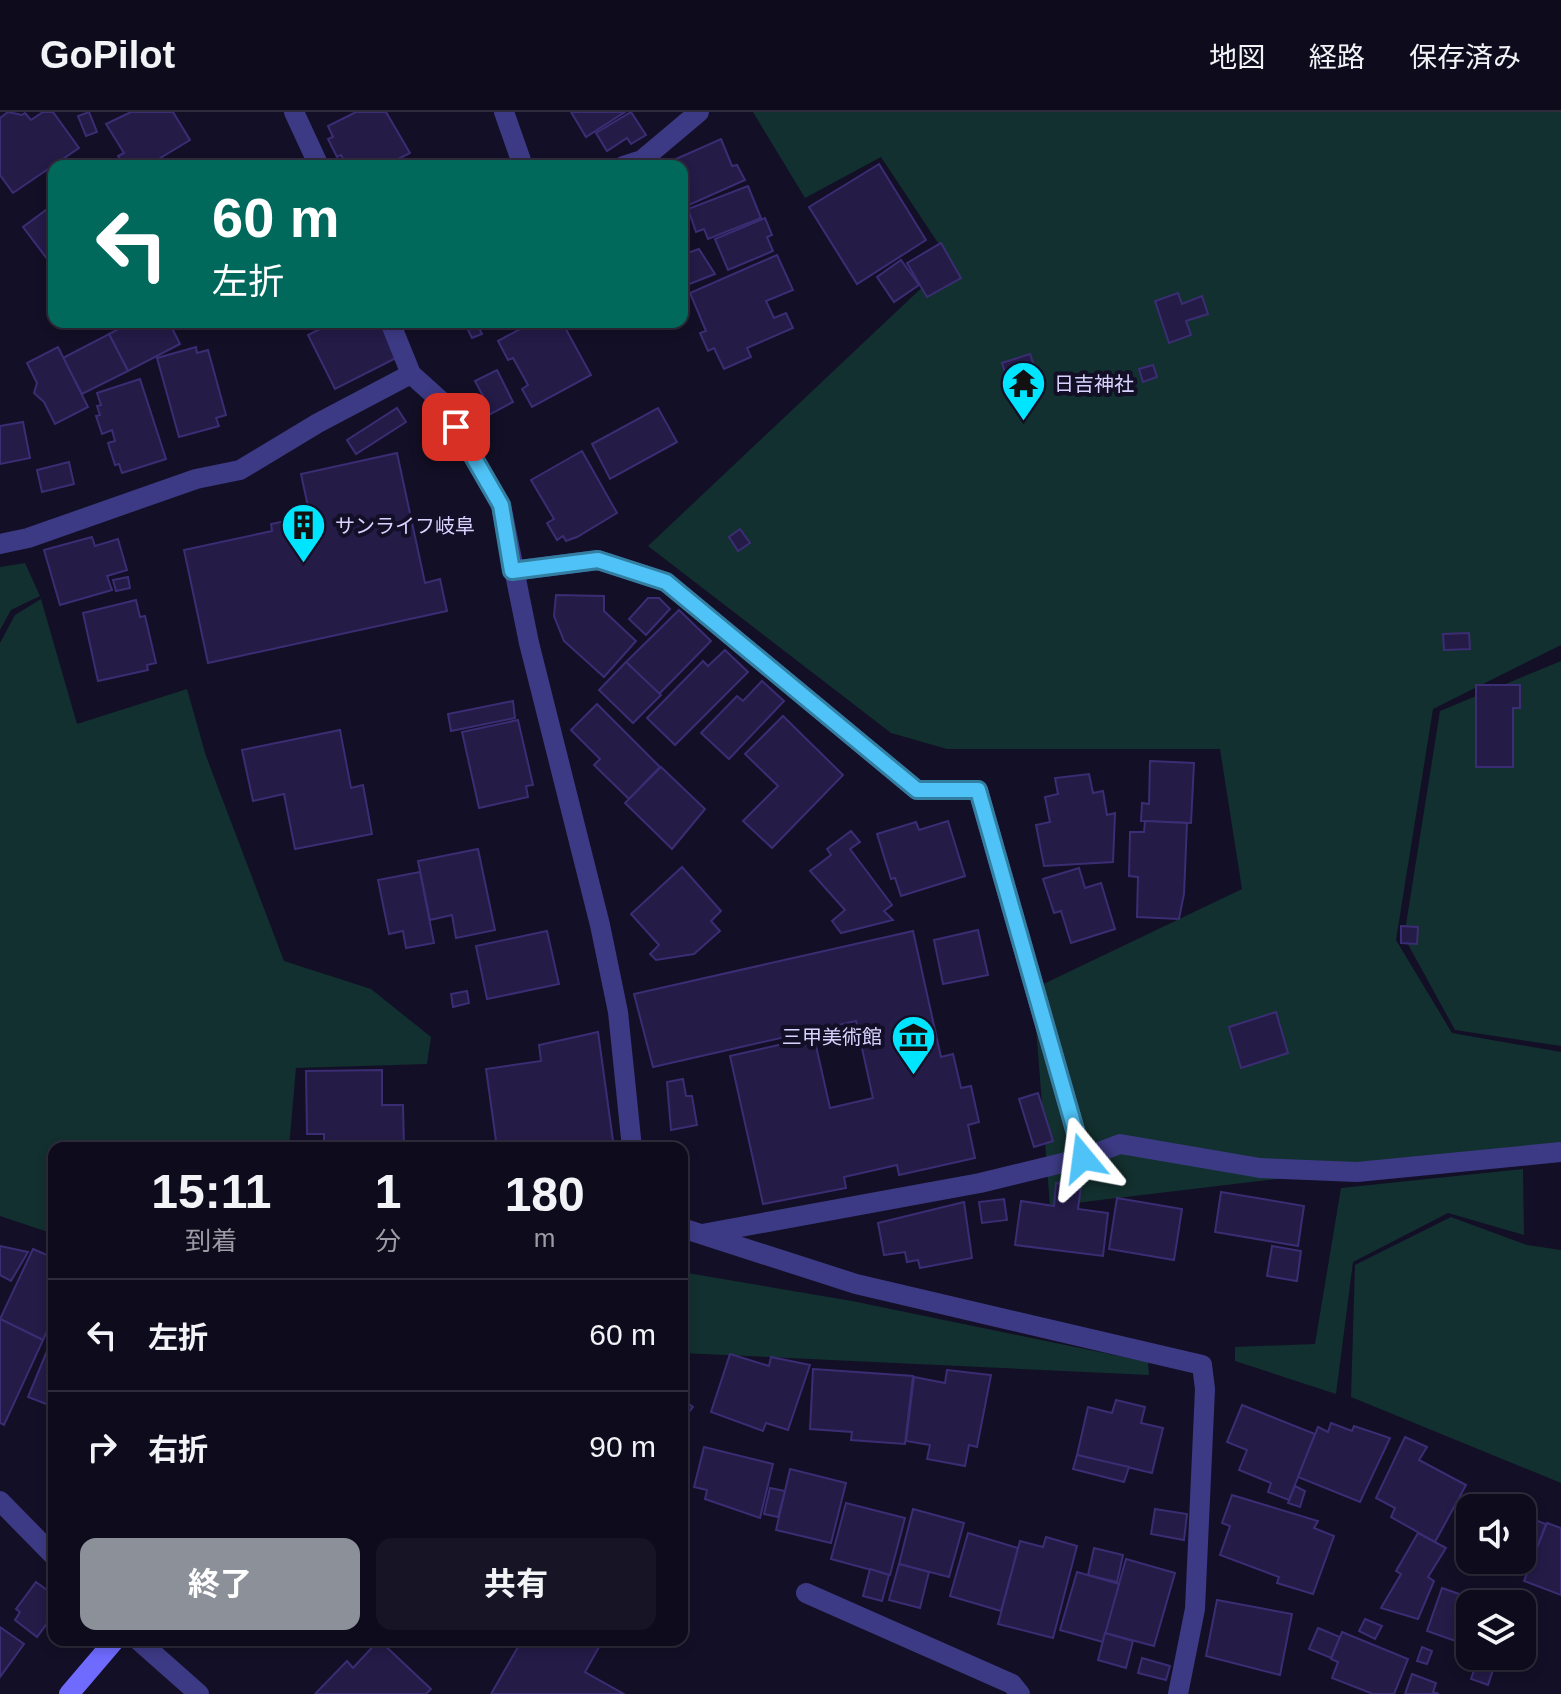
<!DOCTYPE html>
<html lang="ja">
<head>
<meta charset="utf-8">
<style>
	:root { --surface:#0e0b1c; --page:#171425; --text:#f1f3f6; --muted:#9b9ba3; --line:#2e2b3b; --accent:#8c9099 }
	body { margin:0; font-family:Arial,"Noto Sans JP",sans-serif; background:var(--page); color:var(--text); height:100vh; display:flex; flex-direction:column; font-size:30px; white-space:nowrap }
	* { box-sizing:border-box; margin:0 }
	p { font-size:26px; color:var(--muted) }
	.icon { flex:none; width:44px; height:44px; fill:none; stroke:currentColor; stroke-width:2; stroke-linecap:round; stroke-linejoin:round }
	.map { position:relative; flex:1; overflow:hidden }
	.sheet { position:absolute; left:48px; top:1030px; width:640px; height:504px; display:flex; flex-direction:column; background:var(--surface); border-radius:16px; box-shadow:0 4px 12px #0003,0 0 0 2px var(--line) }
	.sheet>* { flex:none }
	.top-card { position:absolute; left:48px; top:48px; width:640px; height:168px; border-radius:16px; box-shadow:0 4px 12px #0003,0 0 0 2px var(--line); background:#00695c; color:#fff; overflow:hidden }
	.controls { position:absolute; left:1456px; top:1382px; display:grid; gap:16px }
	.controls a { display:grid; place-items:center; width:80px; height:80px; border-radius:16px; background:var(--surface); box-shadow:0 4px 12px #0003,0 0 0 2px var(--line); font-size:40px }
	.pin { position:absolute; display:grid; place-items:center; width:68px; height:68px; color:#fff; margin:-34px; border-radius:16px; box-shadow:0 4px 12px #0006 }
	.me { position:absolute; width:88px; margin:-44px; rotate:344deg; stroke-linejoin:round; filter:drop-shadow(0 0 6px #0008) }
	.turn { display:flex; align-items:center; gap:28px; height:168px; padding:0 32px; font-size:36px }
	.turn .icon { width:104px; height:104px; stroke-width:2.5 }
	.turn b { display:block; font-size:56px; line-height:68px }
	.eta { display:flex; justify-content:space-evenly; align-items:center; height:136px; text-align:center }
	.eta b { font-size:48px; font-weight:700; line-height:56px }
	.button { display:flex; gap:16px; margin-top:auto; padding:16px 32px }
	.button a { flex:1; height:92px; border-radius:16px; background:var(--accent); color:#fff; font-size:32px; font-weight:700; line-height:92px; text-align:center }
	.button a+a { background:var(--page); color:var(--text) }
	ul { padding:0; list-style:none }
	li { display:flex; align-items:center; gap:24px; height:112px; padding:0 32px; border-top:2px solid var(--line) }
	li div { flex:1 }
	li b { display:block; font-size:30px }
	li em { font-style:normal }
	header { display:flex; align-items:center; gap:48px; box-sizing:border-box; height:112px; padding:0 40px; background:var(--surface); border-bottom:2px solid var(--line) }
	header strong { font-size:38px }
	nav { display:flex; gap:44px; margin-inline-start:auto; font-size:28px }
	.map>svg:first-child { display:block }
	.green { fill:#12302f }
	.building { fill:#241b47; stroke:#3b2d73; stroke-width:2 }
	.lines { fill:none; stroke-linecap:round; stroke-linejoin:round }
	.street { stroke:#3d3a85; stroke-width:20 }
	.secondary { stroke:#6f6bff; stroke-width:20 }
	.route-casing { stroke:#337fa1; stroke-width:20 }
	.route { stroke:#4fc3f7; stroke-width:14 }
	.labels { text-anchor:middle; stroke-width:8; stroke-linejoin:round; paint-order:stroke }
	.poi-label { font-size:20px; fill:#d9d4ff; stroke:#130f26; text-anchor:start }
</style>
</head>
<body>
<header>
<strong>GoPilot</strong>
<nav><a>地図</a><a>経路</a><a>保存済み</a></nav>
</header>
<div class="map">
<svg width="1561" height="1582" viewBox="0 0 1561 1582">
	<rect width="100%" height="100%" fill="#130f26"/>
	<g class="green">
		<polygon points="753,0 1561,0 1561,533 1433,597 1396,828 1452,921 1561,940 1561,1033 1050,1094 1033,877 1242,777 1220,637 947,637 891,621 648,434 950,149 881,45 805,86"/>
		<polygon points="25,451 40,484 11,498 0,518 0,455"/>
		<polygon points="41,487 77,612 187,577 206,644 284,849 371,877 431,925 427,952 296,956 289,1036 54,1036 54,1122 0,1104 0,531 15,503"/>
		<polygon points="1561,549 1561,934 1455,918 1404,825 1440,599"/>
		<polygon points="1523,1057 1524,1123 1448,1101 1353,1150 1336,1282 1235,1249 1235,1235 1315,1232 1341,1076"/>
		<polygon points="1451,1105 1527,1133 1561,1138 1561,1371 1351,1285 1355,1153"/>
		<polygon points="682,1160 852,1189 1148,1250 1149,1263 682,1241"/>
	</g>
	<g class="building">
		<polygon points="8,0 22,3 25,1 31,8 43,0 53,0 79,36 13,81 0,63 0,6"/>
		<polygon points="89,0 97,20 86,24 78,4"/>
		<polygon points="131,0 173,0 190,28 147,54 124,54 118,44 124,41 106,12"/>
		<polygon points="356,0 386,0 410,41 384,54 342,54 346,52 341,43 337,45 328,27 333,25 328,14"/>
		<polygon points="571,0 625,0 586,25"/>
		<polygon points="631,0 646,23 631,32 627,26 607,39 596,21"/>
		<polygon points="721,27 732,54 737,53 745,68 689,93 682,78 682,54 667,51"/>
		<polygon points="879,52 926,128 857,172 809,95"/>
		<polygon points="748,74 761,106 708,127 704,117 696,120 688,97"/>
		<polygon points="54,92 54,156 23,115"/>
		<polygon points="765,106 772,123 767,125 773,139 728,158 715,127"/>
		<polygon points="941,131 961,166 927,185 907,151"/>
		<polygon points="699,137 715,162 682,175 682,143"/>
		<polygon points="777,143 793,178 766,189 774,206 786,201 793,216 747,236 751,245 724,257 714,236 708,239 700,221 706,219 690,181"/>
		<polygon points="901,148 919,173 894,190 877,165"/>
		<polygon points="1178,181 1182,192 1202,184 1208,202 1186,209 1191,223 1169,231 1155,189"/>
		<polygon points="132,210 169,210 180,232 128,259 109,222"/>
		<polygon points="334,210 381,210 398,245 335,277 308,223"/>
		<polygon points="464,210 476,210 482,222 472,226"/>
		<polygon points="533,210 562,210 591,263 532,295 522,277 528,273 513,246 508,248 498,229"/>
		<polygon points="109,222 128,259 82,282 63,246"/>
		<polygon points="58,235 88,295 55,312 44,290 34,281 37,271 27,251"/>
		<polygon points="196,235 197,241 208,238 226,303 216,306 219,314 179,325 157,246"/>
		<polygon points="1030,242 1041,274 1013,284 1002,251"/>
		<polygon points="1153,253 1157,265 1143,270 1139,257"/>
		<polygon points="497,258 513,290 487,304 478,286 483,284 475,269"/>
		<polygon points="140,267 166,347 122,361 119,352 115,353 108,331 115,329 112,318 102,322 96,304 100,303 97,294 101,293 97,281"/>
		<polygon points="397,296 406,310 356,342 347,328"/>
		<polygon points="658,296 677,330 610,367 592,332"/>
		<polygon points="23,310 30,346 0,352 0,314"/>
		<polygon points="582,339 617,401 577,425 566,429 563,424 557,428 547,411 554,407 531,368"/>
		<polygon points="397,341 425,471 440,467 447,499 208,551 184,438 272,419 271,412 310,404 301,362"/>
		<polygon points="69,350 74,372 42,380 37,358"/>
		<polygon points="740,417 750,431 738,439 729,425"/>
		<polygon points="92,425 95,434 118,427 127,458 107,464 112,478 60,493 44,438"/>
		<polygon points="128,465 130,476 116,479 113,468"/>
		<polygon points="556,483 604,484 604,499 636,529 604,565 564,529 554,504"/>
		<polygon points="648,486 659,486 670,497 646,523 629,507"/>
		<polygon points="136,488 140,505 145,504 156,551 147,553 148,558 98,569 83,501"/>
		<polygon points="679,498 711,529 659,582 626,550"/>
		<polygon points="1469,521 1470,537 1444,538 1443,522"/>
		<polygon points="725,538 748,560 675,633 647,606 703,549 708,554"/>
		<polygon points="626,550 661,583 633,611 599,578"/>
		<polygon points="762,569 784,589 729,647 701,621 737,584 743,589"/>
		<polygon points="1476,573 1520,573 1520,596 1513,596 1513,655 1476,655"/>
		<polygon points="513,589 515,606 451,619 448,602"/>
		<polygon points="597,592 660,655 629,687 594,653 600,647 571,618"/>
		<polygon points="783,604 843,663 772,736 743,709 778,674 745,642"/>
		<polygon points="518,608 533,673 526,674 528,685 479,696 462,620"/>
		<polygon points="340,618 351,676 363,673 372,722 295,737 284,682 253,689 242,638"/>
		<polygon points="1150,649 1194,651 1191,711 1141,709 1142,691 1149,692"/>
		<polygon points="661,655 705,697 672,737 625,691"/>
		<polygon points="1089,662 1093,681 1103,679 1107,703 1115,701 1113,750 1044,754 1036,713 1050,710 1045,685 1058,682 1055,666"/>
		<polygon points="948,709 965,764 901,784 895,766 891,767 877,722 916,710 919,718"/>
		<polygon points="1145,709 1187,711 1184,782 1179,807 1137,805 1138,765 1129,764 1130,720 1144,720"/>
		<polygon points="851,719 860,730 850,737 892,793 884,799 893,808 841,821 832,809 845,798 810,759 831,743 827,737"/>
		<polygon points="478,737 495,818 456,826 452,803 430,808 418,749"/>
		<polygon points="682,755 721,799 711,809 720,819 694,842 656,848 650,842 659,833 631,802"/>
		<polygon points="1079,756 1085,776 1101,771 1115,817 1071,831 1061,799 1054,801 1043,767"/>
		<polygon points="420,760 434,831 406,836 403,819 389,822 378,768"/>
		<polygon points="1401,814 1418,815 1417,832 1401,831"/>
		<polygon points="978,818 988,863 943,872 934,828"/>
		<polygon points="547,819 559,872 487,887 476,834"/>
		<polygon points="913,819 941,945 953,942 961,976 971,974 979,1010 968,1013 975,1046 899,1063 897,1053 844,1065 846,1076 763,1092 730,944 814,925 830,996 873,986 856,909 653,955 634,882"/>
		<polygon points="467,879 469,891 453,895 451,882"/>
		<polygon points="1276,900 1288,941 1241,956 1229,915"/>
		<polygon points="598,920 614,1036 497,1036 486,957 541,949 539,933"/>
		<polygon points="382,958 382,993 403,993 404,1036 324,1036 324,1022 307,1022 306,959"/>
		<polygon points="683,967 686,984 692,984 697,1013 671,1018 667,970"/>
		<polygon points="1038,981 1053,1029 1034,1035 1019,987"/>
		<polygon points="1056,1071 1081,1074 1078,1097 1108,1101 1103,1144 1015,1133 1021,1089 1054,1094"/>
		<polygon points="1221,1080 1304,1094 1298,1134 1215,1120"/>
		<polygon points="1117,1086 1182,1097 1174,1148 1109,1137"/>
		<polygon points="1004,1087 1007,1108 982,1111 979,1090"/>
		<polygon points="964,1090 972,1146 920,1156 918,1148 907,1150 905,1140 884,1143 878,1111"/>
		<polygon points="0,1134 28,1140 11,1169 0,1163"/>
		<polygon points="1272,1134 1301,1139 1297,1169 1267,1164"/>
		<polygon points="33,1137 54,1146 54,1204 43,1228 0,1207"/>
		<polygon points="0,1207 43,1228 4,1313 0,1311"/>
		<polygon points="54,1222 54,1295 28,1285"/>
		<polygon points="730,1242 769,1254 771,1245 810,1253 788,1318 766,1311 763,1319 711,1300"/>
		<polygon points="813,1257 913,1264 905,1332 851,1328 852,1320 810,1317"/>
		<polygon points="947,1258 991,1263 977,1335 969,1333 965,1354 927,1347 930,1333 906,1329 914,1265 945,1271"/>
		<polygon points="682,1287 693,1295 682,1309"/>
		<polygon points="1116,1288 1145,1295 1141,1311 1163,1316 1152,1361 1077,1343 1088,1295 1112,1301"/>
		<polygon points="1242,1293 1315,1322 1289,1388 1268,1380 1271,1371 1239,1358 1247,1338 1227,1330"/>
		<polygon points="1331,1311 1352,1319 1354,1314 1390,1326 1360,1390 1298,1365 1318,1315 1328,1320"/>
		<polygon points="1405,1325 1427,1335 1419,1348 1466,1373 1435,1430 1391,1405 1395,1396 1376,1386"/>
		<polygon points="704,1335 773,1352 760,1406 705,1387 707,1378 694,1375"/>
		<polygon points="1077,1343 1129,1355 1124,1370 1073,1357"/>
		<polygon points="790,1357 846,1371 831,1431 776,1418"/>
		<polygon points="1295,1374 1305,1379 1300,1395 1288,1391"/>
		<polygon points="770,1376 785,1379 778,1405 764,1402"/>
		<polygon points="1232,1383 1318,1409 1314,1416 1334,1424 1313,1482 1277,1471 1279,1465 1220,1443 1230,1414 1222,1411"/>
		<polygon points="846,1391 905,1406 890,1463 831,1447"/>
		<polygon points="913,1397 964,1411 949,1465 899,1452"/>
		<polygon points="1155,1397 1187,1402 1184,1428 1151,1422"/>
		<polygon points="1522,1403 1546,1412 1530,1454 1514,1448 1522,1448"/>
		<polygon points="1547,1411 1561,1416 1561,1483 1524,1469"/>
		<polygon points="968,1421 1018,1436 1001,1499 950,1484"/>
		<polygon points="1418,1421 1446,1436 1428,1465 1434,1469 1418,1507 1381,1496 1401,1462 1396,1459"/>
		<polygon points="1046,1425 1077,1434 1053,1526 998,1512 1020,1429 1043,1435"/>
		<polygon points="1094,1436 1123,1443 1117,1470 1088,1463"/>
		<polygon points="1126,1447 1175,1461 1154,1534 1105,1521"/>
		<polygon points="899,1452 929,1460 920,1496 889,1488"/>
		<polygon points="870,1457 889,1463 882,1489 863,1484"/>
		<polygon points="1077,1460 1119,1472 1103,1530 1060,1518"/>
		<polygon points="36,1470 54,1483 54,1502 37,1525 15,1508 20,1500 16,1497"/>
		<polygon points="1442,1476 1488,1492 1470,1492 1470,1534 1427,1519"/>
		<polygon points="1217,1488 1292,1502 1280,1563 1206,1544"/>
		<polygon points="1365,1507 1382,1514 1375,1527 1359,1519"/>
		<polygon points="0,1515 24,1532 0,1565"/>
		<polygon points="1318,1516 1340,1525 1331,1546 1309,1537"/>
		<polygon points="1342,1520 1408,1547 1394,1582 1373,1582 1332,1566 1338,1550 1331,1547"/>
		<polygon points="1105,1521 1133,1529 1126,1556 1098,1548"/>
		<polygon points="379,1528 431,1577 426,1582 315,1582 347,1549 353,1556"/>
		<polygon points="522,1528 534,1533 536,1528 603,1528 585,1560 624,1582 491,1582"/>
		<polygon points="1422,1535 1432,1539 1427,1552 1417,1549"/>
		<polygon points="1479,1544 1497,1546 1488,1573 1471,1567"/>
		<polygon points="1142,1546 1170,1554 1166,1568 1138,1561"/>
		<polygon points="1412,1562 1436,1571 1433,1580 1439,1582 1405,1582"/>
	</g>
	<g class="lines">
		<g class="street">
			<polyline points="294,0 319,54"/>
			<polyline points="504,0 523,54"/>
			<polyline points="623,54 642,48 699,0"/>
			<polyline points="390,210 411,262 441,289 501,393 529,531 600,813 618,900 632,1036"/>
			<polyline points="0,432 28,426 196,367 240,358 318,311 411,262"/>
			<polyline points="512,459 598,448 666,470 917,678 978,678 1083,1046"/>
			<polyline points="682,1116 856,1172 1202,1253 1205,1277 1195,1497 1178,1582"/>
			<polyline points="702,1122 980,1071 1083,1046 1120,1032 1260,1056 1357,1060 1561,1040"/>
			<polyline points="0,1389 54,1444"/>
			<polyline points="806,1481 1012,1572 1020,1582"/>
			<polyline points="138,1528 199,1582"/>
		</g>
		<polyline class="secondary" points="69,1582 115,1528"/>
	</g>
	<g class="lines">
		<defs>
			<polyline id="route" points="456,315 501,393 512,459 598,448 666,470 917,678 978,678 1083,1046"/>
		</defs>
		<use href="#route" class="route-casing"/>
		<use href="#route" class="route"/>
	</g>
	<defs>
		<symbol id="temple-pin" viewBox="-11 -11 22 30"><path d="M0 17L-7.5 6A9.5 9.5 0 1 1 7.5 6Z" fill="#00e5ff" stroke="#130f26"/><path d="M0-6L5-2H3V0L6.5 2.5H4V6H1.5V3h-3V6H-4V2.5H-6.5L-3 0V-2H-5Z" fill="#111"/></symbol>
		<symbol id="building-pin" viewBox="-11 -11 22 30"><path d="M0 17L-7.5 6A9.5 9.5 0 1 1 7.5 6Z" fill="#00e5ff" stroke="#130f26"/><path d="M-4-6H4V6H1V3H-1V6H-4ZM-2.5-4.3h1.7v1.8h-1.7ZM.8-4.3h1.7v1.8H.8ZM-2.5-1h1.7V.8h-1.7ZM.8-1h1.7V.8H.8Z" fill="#111"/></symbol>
		<symbol id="museum-pin" viewBox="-11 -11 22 30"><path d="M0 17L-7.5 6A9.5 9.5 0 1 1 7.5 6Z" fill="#00e5ff" stroke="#130f26"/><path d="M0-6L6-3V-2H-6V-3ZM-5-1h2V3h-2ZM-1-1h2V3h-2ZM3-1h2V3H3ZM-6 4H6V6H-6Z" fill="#111"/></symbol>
	</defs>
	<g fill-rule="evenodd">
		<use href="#temple-pin" x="998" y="246" width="51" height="69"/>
		<use href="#building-pin" x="278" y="388" width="51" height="69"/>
		<use href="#museum-pin" x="888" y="900" width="51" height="69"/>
	</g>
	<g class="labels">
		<g class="poi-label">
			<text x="1054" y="279">日吉神社</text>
			<text x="335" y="421">サンライフ岐阜</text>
			<text x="882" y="932" text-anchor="end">三甲美術館</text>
		</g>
	</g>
</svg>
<div class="controls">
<a><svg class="icon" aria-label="sound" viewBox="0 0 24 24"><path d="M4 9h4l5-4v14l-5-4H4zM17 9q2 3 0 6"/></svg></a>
<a><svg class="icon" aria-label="layers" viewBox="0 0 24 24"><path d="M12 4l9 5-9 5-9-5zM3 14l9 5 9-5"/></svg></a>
</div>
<div class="pin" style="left:456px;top:315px;background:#d93025"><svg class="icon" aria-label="arrive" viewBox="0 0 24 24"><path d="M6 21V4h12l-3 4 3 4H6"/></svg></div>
<svg class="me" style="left:1083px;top:1046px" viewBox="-20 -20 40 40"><path d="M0-17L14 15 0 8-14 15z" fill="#4fc3f7" stroke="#fff" stroke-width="4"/></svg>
<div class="top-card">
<div class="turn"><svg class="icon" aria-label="left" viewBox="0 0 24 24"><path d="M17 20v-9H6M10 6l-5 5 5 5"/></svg><div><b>60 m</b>左折</div></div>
</div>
<section class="sheet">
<div class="eta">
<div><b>15:11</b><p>到着</p></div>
<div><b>1</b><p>分</p></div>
<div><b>180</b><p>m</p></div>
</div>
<ul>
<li><svg class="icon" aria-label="left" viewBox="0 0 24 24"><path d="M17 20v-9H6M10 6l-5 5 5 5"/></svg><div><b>左折</b></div><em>60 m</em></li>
<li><svg class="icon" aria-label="right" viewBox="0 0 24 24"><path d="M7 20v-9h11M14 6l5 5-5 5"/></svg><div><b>右折</b></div><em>90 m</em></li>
</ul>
<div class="button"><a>終了</a><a>共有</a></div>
</section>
</div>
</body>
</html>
